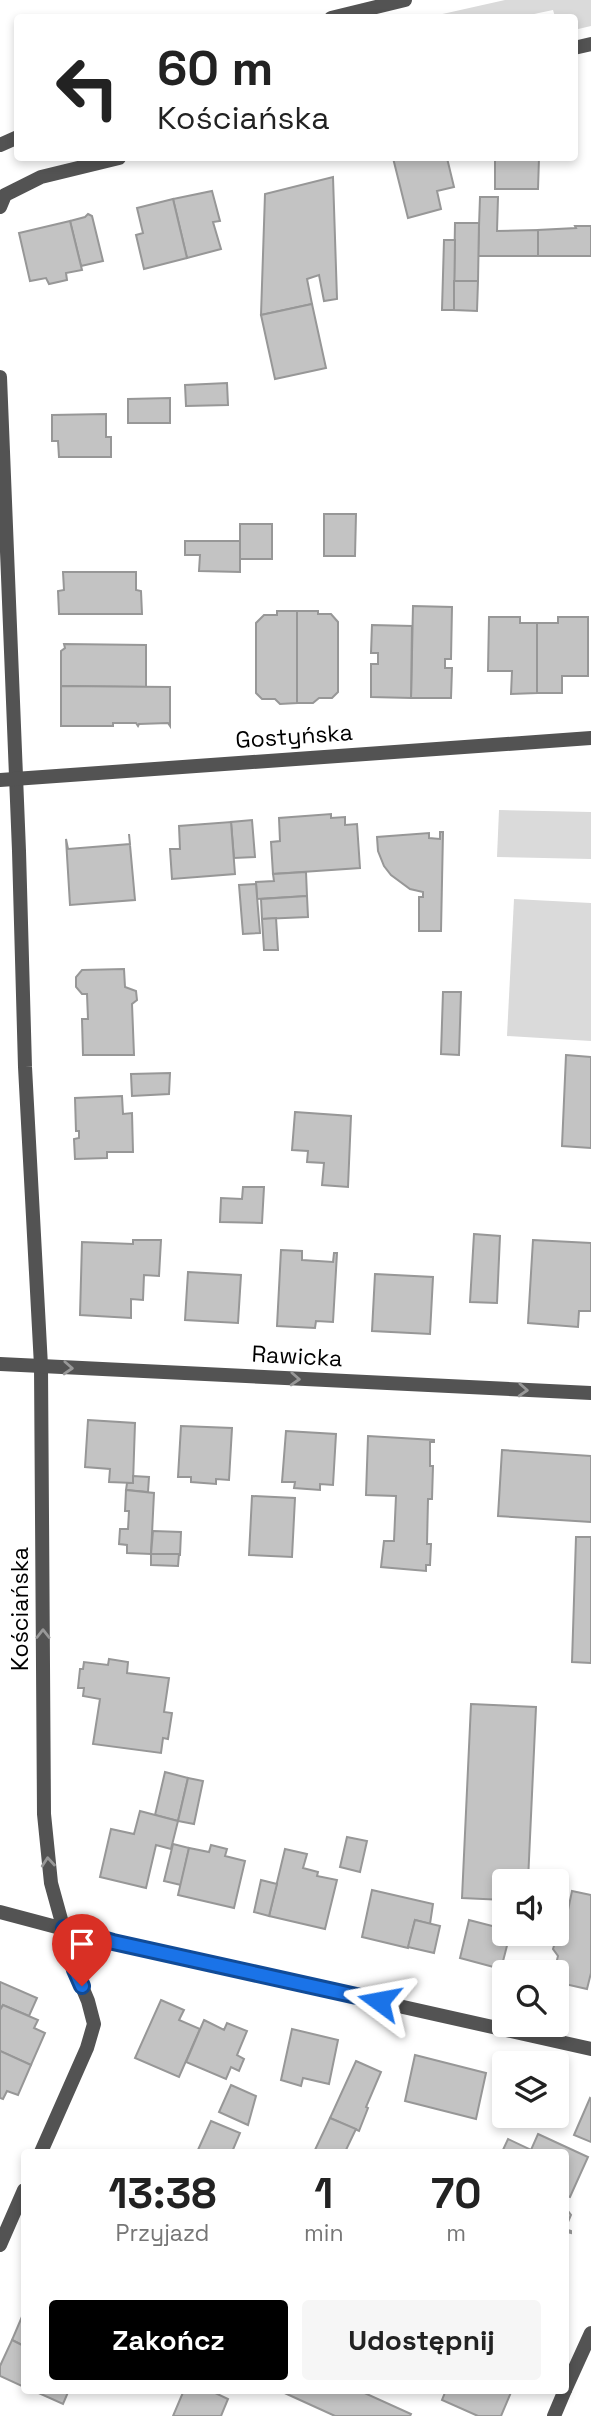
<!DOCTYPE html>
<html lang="pl">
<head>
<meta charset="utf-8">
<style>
	:root { --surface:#fff; --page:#f6f6f6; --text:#222; --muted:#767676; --accent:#000 }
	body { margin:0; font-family:"Space Grotesk",sans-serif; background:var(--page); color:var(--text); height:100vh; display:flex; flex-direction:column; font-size:26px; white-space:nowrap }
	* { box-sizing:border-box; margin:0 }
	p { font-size:23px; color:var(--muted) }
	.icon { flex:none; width:38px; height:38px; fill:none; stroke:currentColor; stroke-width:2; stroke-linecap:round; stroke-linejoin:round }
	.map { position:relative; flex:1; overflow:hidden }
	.side { position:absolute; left:21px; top:2149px; width:548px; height:245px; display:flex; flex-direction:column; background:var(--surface); border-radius:7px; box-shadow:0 4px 10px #0003 }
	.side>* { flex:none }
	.hud { position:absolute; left:14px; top:14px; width:564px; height:147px; border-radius:7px; box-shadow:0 4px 10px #0003; background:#fff; color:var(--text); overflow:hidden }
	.buttons { position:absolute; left:492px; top:1869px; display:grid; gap:14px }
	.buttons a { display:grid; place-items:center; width:77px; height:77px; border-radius:7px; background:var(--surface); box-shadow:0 4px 10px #0003; font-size:35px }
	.pin { position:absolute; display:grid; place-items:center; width:60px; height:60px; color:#fff; margin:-72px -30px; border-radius:50% 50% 50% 0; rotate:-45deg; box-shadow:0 0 7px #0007 }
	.pin .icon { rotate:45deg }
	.me { position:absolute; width:77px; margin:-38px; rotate:283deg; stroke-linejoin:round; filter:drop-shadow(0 0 5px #0008) }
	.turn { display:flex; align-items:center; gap:24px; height:147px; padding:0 28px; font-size:32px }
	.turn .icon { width:91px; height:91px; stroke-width:2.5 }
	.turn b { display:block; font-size:49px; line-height:60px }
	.eta { display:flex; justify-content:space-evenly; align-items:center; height:119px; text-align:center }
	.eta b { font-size:42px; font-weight:600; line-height:49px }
	.action { display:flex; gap:14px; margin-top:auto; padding:14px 28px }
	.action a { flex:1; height:80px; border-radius:7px; background:var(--accent); color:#fff; font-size:28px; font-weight:600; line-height:80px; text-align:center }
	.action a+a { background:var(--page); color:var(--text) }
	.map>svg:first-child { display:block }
	.green { fill:#dadada }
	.building { fill:#c3c3c3; stroke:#979797; stroke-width:2 }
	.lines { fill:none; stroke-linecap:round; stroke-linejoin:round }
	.minor { stroke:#535353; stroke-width:14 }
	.tertiary { stroke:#535353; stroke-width:14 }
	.oneway { stroke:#989898 }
	.route-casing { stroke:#114b97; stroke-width:18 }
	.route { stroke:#1a73e8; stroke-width:12 }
	.labels { text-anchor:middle; stroke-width:5; stroke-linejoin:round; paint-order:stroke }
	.street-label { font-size:23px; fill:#000; stroke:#fff }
</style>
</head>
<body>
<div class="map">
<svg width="591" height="2416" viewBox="0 0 591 2416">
	<rect width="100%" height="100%" fill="#fff"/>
	<g class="green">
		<polygon points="505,0 591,0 591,26 574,30 574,18 555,17 553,10 520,17 429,17"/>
		<polygon points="499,810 591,812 591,859 497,857"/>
		<polygon points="514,899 591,903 591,1041 507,1036"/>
	</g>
	<g class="building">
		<polygon points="393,158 447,158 454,187 437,191 441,209 408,218"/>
		<polygon points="495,158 539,158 538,189 495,189"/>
		<polygon points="333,177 337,299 324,301 319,275 307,279 312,304 261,315 265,194"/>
		<polygon points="212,191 220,221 213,222 221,249 187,258 173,199"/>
		<polygon points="480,197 498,197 497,231 538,230 538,256 478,256"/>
		<polygon points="173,199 187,258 144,269 136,235 143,233 137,208"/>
		<polygon points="88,214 92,216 103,261 81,266 70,221 85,217"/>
		<polygon points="70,221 82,270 66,273 67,280 49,284 46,278 30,281 19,233"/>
		<polygon points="455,223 479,223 478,281 454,281"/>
		<polygon points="575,226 591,226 591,256 538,256 538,230 576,228"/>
		<polygon points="444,240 455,240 454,310 442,310"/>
		<polygon points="454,281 478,281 477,311 454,310"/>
		<polygon points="312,304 326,368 275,379 261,315"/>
		<polygon points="227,383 228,405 186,406 185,385"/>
		<polygon points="170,398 170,423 128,423 128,399"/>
		<polygon points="106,414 106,437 111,437 111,457 59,457 58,441 52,441 52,415"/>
		<polygon points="324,514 356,514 355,556 324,556"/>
		<rect x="240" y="524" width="32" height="35"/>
		<polygon points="185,541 240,541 240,572 199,571 200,555 185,555"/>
		<polygon points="63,572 136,572 136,590 141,591 142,614 59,614 58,591 64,590"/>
		<polygon points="413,606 452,607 451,659 445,659 445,668 452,668 451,698 411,698"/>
		<polygon points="277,611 297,611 297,703 280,704 275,699 262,699 256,693 256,623 264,615 277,615"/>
		<polygon points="297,611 318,611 318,614 331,614 338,622 338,692 332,698 319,698 313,703 297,703"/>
		<polygon points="489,617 520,617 520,623 537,623 537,693 511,694 512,671 488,671"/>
		<polygon points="558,617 588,617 588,676 562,676 562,693 537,693 537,623 558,623"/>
		<polygon points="372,625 412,626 411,698 371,697 371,664 378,664 378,653 371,653"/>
		<polygon points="64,644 146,645 146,687 61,686 61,651 65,648"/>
		<polygon points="61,686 170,687 170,726 168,723 139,724 138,726 136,723 113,723 113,726 61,726"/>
		<polygon points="331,814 331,818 345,817 345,825 357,824 360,868 273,874 271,842 280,841 279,818"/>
		<polygon points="252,820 255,857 234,858 231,822"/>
		<polygon points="231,822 235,874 172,879 170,849 180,849 179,826"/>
		<polygon points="440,832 443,832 441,931 419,931 419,897 423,897 423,892 410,889 391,875 384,866 378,851 377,837 429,833 429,838 440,839"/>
		<polygon points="129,834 135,900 70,905 66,839 68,849 130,844"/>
		<polygon points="306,872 307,896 257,899 256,882 274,881 273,874"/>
		<polygon points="256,884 260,933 243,934 239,885"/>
		<polygon points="307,896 308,917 262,919 261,899"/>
		<polygon points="276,918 278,950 264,950 262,919"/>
		<polygon points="124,969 125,987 136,991 137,1000 132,1004 134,1055 83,1055 82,1019 88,1019 87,994 82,994 76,987 76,977 82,970"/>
		<polygon points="443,992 461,992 459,1055 441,1054"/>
		<polygon points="566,1055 591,1057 591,1148 562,1146"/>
		<polygon points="170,1073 169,1094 132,1096 131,1074"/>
		<polygon points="122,1096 123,1114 132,1113 133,1152 107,1152 107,1158 75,1159 74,1139 79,1138 79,1131 76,1131 75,1098"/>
		<polygon points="295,1112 351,1116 348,1187 322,1185 324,1163 307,1162 308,1151 292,1150"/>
		<polygon points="243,1187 264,1187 262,1223 220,1222 221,1198 242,1199"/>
		<polygon points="474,1234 500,1236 497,1303 470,1302"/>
		<polygon points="133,1240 161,1240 159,1276 144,1275 143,1300 131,1299 131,1318 80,1315 82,1242 133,1244"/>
		<polygon points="533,1240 591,1243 591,1311 579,1311 578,1327 528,1323"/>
		<polygon points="281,1250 302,1251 302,1260 333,1262 334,1253 337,1253 333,1322 316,1321 315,1328 277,1326"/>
		<polygon points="188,1272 241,1275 238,1323 185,1320"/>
		<polygon points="375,1274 433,1277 430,1334 372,1331"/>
		<polygon points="88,1420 135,1423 133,1483 109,1482 110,1469 85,1467"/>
		<polygon points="181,1426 232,1428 229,1480 216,1479 216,1484 191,1482 191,1477 178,1477"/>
		<polygon points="286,1431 336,1434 333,1485 320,1484 320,1490 294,1488 295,1482 282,1482"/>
		<polygon points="368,1436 434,1440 434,1442 430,1442 430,1466 433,1466 432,1499 428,1499 427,1544 431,1544 430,1565 426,1565 426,1571 381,1567 384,1541 394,1541 396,1496 366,1495"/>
		<polygon points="502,1450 591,1456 591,1522 498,1516"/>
		<polygon points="133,1476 149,1477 148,1492 126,1490 127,1483 133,1483"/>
		<polygon points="126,1490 154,1493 151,1554 127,1553 127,1545 119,1544 120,1529 128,1529 129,1511 125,1511"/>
		<polygon points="252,1496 295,1498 292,1557 249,1555"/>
		<polygon points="153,1531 181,1532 180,1555 151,1554"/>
		<polygon points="576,1537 591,1537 591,1663 572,1662"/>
		<polygon points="151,1554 179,1554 178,1566 151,1565"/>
		<polygon points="109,1659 128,1662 127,1673 169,1678 164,1712 172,1713 168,1739 163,1738 161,1753 93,1744 100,1699 83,1696 84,1688 78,1688 80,1669 83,1669 84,1662 108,1665"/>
		<polygon points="471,1704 536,1707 528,1881 504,1881 504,1900 462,1898"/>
		<polygon points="165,1772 188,1778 178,1821 155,1815"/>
		<polygon points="188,1778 203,1781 194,1824 178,1821"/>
		<polygon points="140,1811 178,1821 171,1849 156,1845 146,1888 100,1877 111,1829 134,1834"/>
		<polygon points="347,1837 367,1841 360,1872 340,1867"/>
		<polygon points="173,1844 189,1848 181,1885 164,1881"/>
		<polygon points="211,1845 227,1849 225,1856 245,1861 234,1908 178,1895 189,1848 209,1852"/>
		<polygon points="285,1849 307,1854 303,1868 318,1872 317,1876 337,1880 325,1929 269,1916"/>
		<polygon points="261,1880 277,1884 269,1916 254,1912"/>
		<polygon points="372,1890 433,1904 430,1924 415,1920 408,1948 362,1937"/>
		<polygon points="572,1891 591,1895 591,1973 587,1989 556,1982 556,1972 554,1972 558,1956 553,1949 556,1939 563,1934"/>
		<polygon points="415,1920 440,1926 434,1953 408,1947"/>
		<polygon points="469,1920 504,1929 504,1934 510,1934 501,1969 460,1958"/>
		<polygon points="0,1982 37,1998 29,2016 3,2005 0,2010"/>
		<polygon points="161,2000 184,2010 179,2020 200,2029 179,2077 135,2058"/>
		<polygon points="3,2005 38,2020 34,2028 45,2033 31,2065 0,2051 0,2010"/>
		<polygon points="204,2020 224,2030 227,2023 247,2031 237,2055 244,2059 239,2071 231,2067 226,2079 186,2062"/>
		<polygon points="292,2029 338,2040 329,2084 303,2078 301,2086 281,2080"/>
		<polygon points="0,2051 31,2065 18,2095 7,2091 3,2099 0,2098"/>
		<polygon points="415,2055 486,2073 476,2119 405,2101"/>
		<polygon points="356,2061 381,2072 366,2107 368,2108 359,2131 330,2118"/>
		<polygon points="231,2085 256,2096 248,2125 219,2112"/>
		<polygon points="590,2098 591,2099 591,2142 574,2135"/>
		<polygon points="330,2118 356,2129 345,2152 314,2152"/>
		<polygon points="211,2121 240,2133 232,2152 197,2152"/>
		<polygon points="538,2134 588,2157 570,2197 565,2195 565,2152 502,2152 508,2139 531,2150"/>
		<polygon points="565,2207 571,2215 565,2229 571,2231 571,2233 567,2232 565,2236"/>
		<polygon points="24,2312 24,2346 12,2340"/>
		<polygon points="12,2340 24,2346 24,2387 0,2376 0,2366"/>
		<polygon points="32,2390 69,2390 63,2404"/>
		<polygon points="184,2390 209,2390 228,2399 221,2416 173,2416"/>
		<polygon points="278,2390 358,2390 411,2414 410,2416 335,2416"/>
		<polygon points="446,2390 512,2390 501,2416 478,2416 442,2400"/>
	</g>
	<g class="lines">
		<g class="minor">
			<polyline points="574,48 591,44"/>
			<polyline points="0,207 5,195 41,177 119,158"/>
			<polyline points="0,377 19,851 25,1067 41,1366 44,1814 51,1883 75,1970 88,2001 94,2024 87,2048 41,2152"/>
			<polyline points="0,780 591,738"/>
			<polyline points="0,1364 591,1393"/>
			<polyline points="0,1912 113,1942 591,2049"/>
			<polyline points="0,2245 24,2190"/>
			<polyline points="565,2390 591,2333"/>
			<polyline points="554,2416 565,2390"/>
		</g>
		<g class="tertiary">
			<polyline points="331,18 405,0"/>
			<polyline points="0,145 18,137"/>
		</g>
	</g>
	<defs><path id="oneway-chevron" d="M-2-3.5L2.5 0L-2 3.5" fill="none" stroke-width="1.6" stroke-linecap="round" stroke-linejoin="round" transform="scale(1.75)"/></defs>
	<g class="oneway">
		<use href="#oneway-chevron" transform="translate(68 1368) rotate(3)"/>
		<use href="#oneway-chevron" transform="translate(295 1379) rotate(3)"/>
		<use href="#oneway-chevron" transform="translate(523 1390) rotate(3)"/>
		<use href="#oneway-chevron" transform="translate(43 1634) rotate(-90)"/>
		<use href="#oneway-chevron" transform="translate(48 1862) rotate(-95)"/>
	</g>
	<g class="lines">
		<defs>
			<polyline id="route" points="82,1986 75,1970 64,1928 113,1942 379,2001"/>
		</defs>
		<use href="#route" class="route-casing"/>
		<use href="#route" class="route"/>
	</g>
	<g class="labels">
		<g class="street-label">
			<text transform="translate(294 736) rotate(-4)" y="8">Gostyńska</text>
			<text transform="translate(297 1356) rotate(3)" y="8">Rawicka</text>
			<text transform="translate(20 1609) rotate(-90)" y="8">Kościańska</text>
		</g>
	</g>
</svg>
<div class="buttons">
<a><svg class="icon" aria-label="sound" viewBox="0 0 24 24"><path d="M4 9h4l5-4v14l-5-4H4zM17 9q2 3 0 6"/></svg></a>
<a><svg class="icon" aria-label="search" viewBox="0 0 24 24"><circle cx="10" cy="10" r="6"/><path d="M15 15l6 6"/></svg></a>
<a><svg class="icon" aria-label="layers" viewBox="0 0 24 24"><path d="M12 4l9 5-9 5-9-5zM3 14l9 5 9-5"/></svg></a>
</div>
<div class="pin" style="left:82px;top:1986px;background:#d93025"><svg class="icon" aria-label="arrive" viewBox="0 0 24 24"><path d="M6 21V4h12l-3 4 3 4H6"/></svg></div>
<svg class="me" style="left:379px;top:2001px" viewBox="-20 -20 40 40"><path d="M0-17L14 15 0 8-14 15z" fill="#1a73e8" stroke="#fff" stroke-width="4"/></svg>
<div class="hud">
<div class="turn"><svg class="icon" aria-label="left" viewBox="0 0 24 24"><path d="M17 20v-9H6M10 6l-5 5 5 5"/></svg><div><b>60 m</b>Kościańska</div></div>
</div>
<section class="side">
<div class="eta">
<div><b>13:38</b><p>Przyjazd</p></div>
<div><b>1</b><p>min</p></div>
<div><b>70</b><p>m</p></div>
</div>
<div class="action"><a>Zakończ</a><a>Udostępnij</a></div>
</section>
</div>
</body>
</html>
